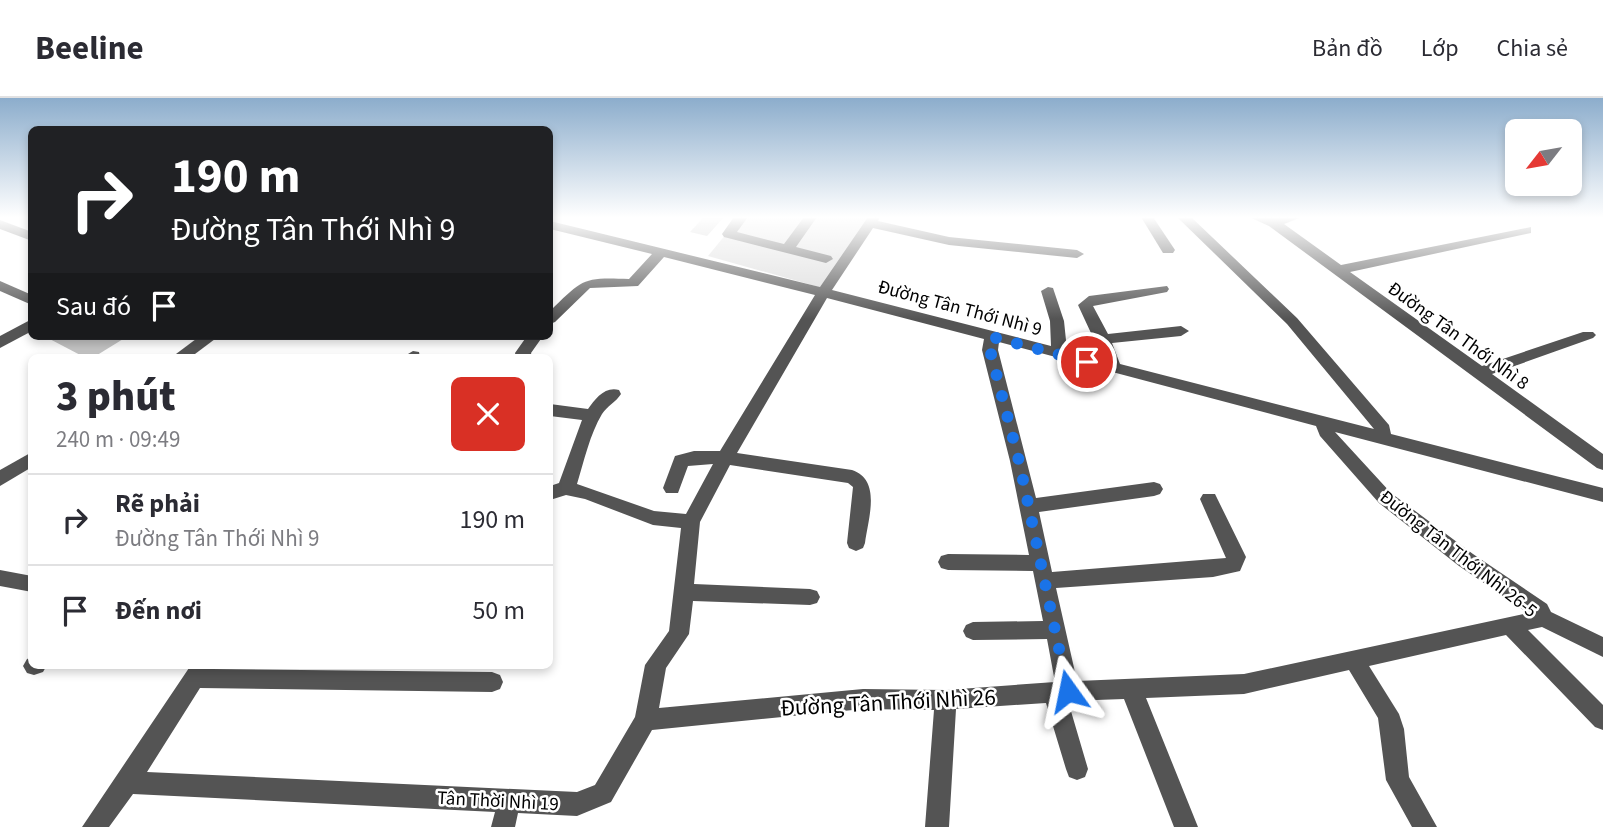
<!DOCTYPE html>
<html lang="vi">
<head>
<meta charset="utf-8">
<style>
	:root { --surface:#fff; --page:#f7f7f7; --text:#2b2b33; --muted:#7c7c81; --line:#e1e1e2 }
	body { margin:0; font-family:"Source Sans 3",sans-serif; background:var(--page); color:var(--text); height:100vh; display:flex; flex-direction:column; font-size:26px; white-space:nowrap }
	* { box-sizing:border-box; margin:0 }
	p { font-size:23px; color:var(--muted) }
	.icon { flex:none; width:38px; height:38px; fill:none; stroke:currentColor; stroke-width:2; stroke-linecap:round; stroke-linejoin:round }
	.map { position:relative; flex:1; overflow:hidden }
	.panel { position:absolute; left:28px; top:256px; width:525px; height:315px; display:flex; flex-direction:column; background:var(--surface); border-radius:10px; box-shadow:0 4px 10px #0003 }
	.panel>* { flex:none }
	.top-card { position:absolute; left:28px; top:28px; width:525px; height:214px; border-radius:10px; box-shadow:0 4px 10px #0003; background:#202124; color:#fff; overflow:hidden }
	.needle { width:46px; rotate:239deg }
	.buttons { position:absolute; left:1505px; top:21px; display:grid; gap:14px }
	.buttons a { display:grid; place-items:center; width:77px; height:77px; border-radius:10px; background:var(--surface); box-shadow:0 4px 10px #0003; font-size:35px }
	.pin { position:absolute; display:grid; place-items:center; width:60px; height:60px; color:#fff; margin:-30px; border:4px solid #fff; border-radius:50%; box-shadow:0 2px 7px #0007 }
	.me { position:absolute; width:77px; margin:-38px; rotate:348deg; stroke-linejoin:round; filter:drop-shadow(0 0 5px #0008) }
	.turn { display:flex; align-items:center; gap:24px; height:147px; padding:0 28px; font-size:32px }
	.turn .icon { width:91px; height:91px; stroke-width:2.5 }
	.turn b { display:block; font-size:49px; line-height:60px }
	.then { display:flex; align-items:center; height:66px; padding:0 28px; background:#0003; gap:14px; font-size:26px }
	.round { display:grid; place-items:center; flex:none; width:74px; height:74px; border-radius:10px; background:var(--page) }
	.overview { display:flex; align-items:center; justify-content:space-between; height:119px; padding:0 28px }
	h1 { font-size:42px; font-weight:800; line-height:52px }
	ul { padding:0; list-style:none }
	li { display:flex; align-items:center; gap:21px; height:91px; padding:0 28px; border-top:2px solid var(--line) }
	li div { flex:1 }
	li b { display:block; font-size:26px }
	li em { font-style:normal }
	header { display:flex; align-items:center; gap:42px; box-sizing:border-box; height:98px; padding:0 35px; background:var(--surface); border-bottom:2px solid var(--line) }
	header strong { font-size:33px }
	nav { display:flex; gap:38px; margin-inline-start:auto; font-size:24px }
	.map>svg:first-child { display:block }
	.green { fill:#dbdbdb }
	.building { fill:#c4c4c4 }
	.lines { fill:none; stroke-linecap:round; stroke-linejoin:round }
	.minor { fill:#545454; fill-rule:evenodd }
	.route { stroke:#1a73e8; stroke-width:12; stroke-dasharray:0 21.6 }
	.labels { text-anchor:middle; stroke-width:5; stroke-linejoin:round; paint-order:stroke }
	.street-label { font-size:19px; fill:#000; stroke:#fff }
	.near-street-label { font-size:23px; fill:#000; stroke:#fff }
</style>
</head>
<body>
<header>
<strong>Beeline</strong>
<nav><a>Bản đồ</a><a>Lớp</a><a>Chia sẻ</a></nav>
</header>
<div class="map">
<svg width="1603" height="729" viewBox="0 0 1603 729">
	<rect width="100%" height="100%" fill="#fff"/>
	<polygon class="green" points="740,119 871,119 826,191 708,158"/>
	<g class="building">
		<polygon points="704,119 724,119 707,138 690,134"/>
		<polygon points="44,238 128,238 94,259 84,259"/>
	</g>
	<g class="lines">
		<g class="minor">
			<polygon points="734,119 748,119 737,134 784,146 804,119 817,119 796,149 831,158 833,161 826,165 724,139 722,136"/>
			<path d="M 868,119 L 880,119 L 878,123 L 949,139 L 1077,152 L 1084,156 L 1077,160 L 949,147 L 873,130 L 832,192 L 1051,248 L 1050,223 L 1041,193 L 1048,189 L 1053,190 L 1064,223 L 1067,252 L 1103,261 L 1078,207 L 1089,198 L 1167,188 L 1169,191 L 1167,194 L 1093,208 L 1108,236 L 1181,228 L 1189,233 L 1181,238 L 1112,245 L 1120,266 L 1374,331 L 1287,226 L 1177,119 L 1191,119 L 1297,220 L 1389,327 L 1391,336 L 1603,390 L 1603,404 L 1335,334 L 1391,395 L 1473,456 L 1547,506 L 1551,514 L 1603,539 L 1603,559 L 1542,529 L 1528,532 L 1603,607 L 1603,632 L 1595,629 L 1506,537 L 1369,568 L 1399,616 L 1404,631 L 1409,679 L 1437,729 L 1412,729 L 1386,682 L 1378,620 L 1349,572 L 1244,596 L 1146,600 L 1198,729 L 1174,729 L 1124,601 L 1068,603 L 1088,671 L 1085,679 L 1077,682 L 1069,679 L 1066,671 L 1046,605 L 956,611 L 949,729 L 925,729 L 934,612 L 863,611 L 652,632 L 611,704 L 577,718 L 518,715 L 515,729 L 491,729 L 495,714 L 133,696 L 109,729 L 82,729 L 191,567 L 214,567 L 212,571 L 492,574 L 500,577 L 503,584 L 500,591 L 492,594 L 200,590 L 147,674 L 577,694 L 595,687 L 635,619 L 645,567 L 669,533 L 681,430 L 653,427 L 585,401 L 566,397 L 550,402 L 550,388 L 559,385 L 582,322 L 550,318 L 550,306 L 588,311 C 595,301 605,288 619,292 L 621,296 C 616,304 607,308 602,316 C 590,336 584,363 577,386 L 654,413 L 686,416 L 713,366 L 688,368 L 678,395 L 666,395 L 663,390 L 675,358 L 694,353 L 720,353 L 815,197 L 664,159 L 638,188 L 590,190 L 555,224 L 550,226 L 550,213 C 583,181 582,179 629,181 L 652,156 L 550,131 L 550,123 L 820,189 ZM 827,200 L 984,241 L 982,252 L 1010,363 L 1029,457 L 948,456 L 941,458 L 938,464 L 941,470 L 948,472 L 1033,473 L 1043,523 L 973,524 L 966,527 L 963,533 L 966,539 L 973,542 L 1047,541 L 1055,584 L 946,592 L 863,591 L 659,610 L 666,570 L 689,536 L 693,503 L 810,507 L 817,505 L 820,499 L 817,493 L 810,491 L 694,486 L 700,424 L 730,367 L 848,385 L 853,389 L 847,445 L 849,450 L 856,453 L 863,450 L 865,445 C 868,421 882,382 852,372 L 737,355 ZM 999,244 L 1316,328 L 1320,338 L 1379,405 L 1459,468 L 1528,515 L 1244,576 L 1077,583 L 1056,490 L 1213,479 L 1240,473 L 1246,459 L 1215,396 L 1203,396 L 1200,401 L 1226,460 L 1052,474 L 1039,414 L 1154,398 L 1160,396 L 1163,391 L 1160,386 L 1154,384 L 1036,400 L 998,252 Z"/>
			<polygon points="1141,119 1153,119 1175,152 1173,155 1163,155"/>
			<polygon points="1249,119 1302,119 1284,126 1341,167 1531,129 1531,135 1526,136 1350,174 1482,268 1583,234 1593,234 1596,237 1593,240 1492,276 1603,356 1603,372 1597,370 1269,128"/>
			<polygon points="0,122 32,134 32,143 0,131"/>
			<polygon points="0,183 32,197 32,207 0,193"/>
			<polygon points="32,221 32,233 0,250 0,238"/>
			<polygon points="200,238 219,238 191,259 172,259"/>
			<polygon points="527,238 543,238 531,255 532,259 516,259 515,255"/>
			<polygon points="413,253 419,254 420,259 403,259"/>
			<polygon points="32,354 32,369 0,388 0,372"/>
			<polygon points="0,472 32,478 32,494 0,488"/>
			<polygon points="32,559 32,567 47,567 43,574 34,577 27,575 23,568 27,561"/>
		</g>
	</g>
	<linearGradient id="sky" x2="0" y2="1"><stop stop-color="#8cadcc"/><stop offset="0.54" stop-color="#fff"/><stop offset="1" stop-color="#fff" stop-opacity="0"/></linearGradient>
	<rect width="1603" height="221" fill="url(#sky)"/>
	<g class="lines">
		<polyline class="route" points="1068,593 1019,363 990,252 992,239 1087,264"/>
	</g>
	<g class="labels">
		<g class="street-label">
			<text transform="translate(960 209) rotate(15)" y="7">Đường Tân Thới Nhì 9</text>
			<text transform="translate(1459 237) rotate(36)" y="7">Đường Tân Thới Nhì 8</text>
			<text transform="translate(1459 455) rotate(38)" y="7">Đường Tân Thới Nhì 26-5</text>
			<text transform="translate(498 702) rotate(3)" y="7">Tân Thời Nhì 19</text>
		</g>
		<g class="near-street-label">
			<text transform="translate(888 604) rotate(-3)" y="8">Đường Tân Thới Nhì 26</text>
		</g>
	</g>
</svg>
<div class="buttons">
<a><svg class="needle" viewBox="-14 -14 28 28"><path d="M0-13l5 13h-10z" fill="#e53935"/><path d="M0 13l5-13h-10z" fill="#7c7c81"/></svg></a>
</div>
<div class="pin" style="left:1087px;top:264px;background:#d93025"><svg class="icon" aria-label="arrive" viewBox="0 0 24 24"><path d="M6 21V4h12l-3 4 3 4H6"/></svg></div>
<svg class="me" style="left:1068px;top:593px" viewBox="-20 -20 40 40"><path d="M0-17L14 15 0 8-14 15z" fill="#1a73e8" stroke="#fff" stroke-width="4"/></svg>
<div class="top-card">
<div class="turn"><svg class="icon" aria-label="right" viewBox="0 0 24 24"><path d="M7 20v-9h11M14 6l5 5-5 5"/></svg><div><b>190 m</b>Đường Tân Thới Nhì 9</div></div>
<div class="then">Sau đó<svg class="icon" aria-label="arrive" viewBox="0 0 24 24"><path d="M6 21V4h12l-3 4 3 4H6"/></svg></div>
</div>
<section class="panel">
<div class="overview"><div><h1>3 phút</h1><p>240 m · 09:49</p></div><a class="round" style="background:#d93025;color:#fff"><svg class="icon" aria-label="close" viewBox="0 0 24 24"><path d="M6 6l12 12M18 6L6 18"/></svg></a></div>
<ul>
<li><svg class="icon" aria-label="right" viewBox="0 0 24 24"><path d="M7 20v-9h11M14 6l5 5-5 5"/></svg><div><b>Rẽ phải</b><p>Đường Tân Thới Nhì 9</p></div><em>190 m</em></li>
<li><svg class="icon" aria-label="arrive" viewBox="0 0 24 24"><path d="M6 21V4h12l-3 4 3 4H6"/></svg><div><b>Đến nơi</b></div><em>50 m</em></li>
</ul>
</section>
</div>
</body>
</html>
